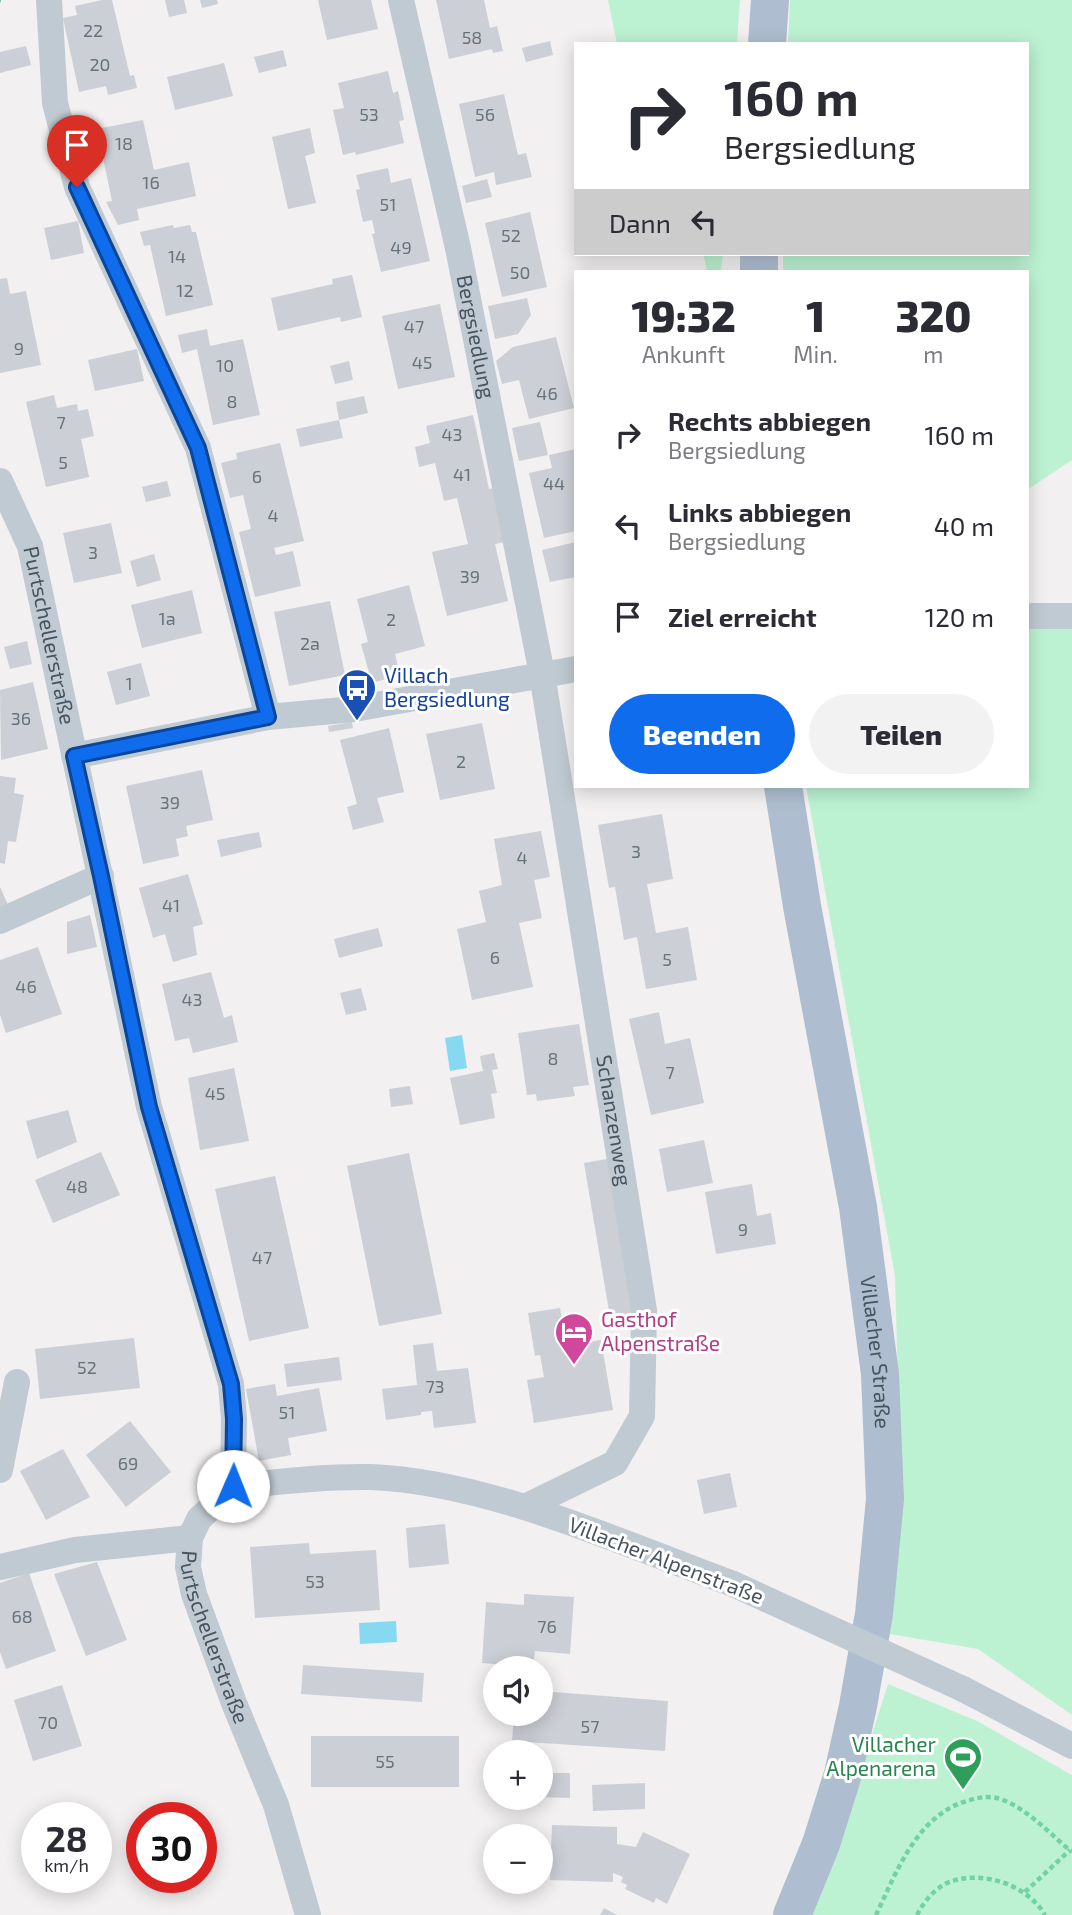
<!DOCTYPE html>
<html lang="de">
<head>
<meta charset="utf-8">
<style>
	:root { --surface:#fff; --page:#f2f2f3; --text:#2b2b33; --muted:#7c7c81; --accent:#0f6ced }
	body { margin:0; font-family:"Exo 2",sans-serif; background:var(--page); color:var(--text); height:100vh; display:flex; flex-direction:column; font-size:26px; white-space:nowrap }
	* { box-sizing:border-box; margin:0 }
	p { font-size:23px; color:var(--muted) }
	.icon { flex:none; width:38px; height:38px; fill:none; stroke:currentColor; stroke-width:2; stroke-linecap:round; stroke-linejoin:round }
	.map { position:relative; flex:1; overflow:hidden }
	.side { position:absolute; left:574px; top:270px; width:455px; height:518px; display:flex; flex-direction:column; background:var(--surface); border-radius:0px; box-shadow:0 4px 18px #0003 }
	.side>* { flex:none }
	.top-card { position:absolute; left:574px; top:42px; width:455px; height:214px; border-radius:0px; box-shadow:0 4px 18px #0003; background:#fff; color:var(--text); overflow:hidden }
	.tools { position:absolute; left:483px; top:1656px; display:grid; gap:14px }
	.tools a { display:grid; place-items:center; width:70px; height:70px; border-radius:50%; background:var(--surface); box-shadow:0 4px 18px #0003; font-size:35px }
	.speed { position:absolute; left:21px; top:1802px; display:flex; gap:14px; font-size:35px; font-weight:700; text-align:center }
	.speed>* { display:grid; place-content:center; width:91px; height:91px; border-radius:50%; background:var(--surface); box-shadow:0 4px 18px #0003; line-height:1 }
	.speed small { font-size:18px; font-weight:400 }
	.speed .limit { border:10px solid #d22; background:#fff; color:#111 }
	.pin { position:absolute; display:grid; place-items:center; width:60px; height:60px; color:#fff; margin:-72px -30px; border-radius:50% 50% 50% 0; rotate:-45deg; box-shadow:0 0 7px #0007 }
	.pin .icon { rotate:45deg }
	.me { position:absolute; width:77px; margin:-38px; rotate:1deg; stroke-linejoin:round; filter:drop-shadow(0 0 5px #0008) }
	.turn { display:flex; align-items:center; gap:24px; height:147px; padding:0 35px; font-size:32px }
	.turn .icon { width:91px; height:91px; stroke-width:2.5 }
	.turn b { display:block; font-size:49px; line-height:60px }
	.then { display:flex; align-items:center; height:66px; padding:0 35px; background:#0003; gap:14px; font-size:26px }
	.eta { display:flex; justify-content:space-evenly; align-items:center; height:119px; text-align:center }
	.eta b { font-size:42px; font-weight:800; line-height:49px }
	.primary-button { display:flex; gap:14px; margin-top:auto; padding:14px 35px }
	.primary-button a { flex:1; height:80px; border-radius:42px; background:var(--accent); color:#fff; font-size:28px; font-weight:800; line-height:80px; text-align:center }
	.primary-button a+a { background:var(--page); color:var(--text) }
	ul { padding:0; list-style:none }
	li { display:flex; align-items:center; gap:21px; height:91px; padding:0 35px }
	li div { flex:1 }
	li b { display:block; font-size:26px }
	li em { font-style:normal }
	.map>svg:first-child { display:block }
	.green { fill:#bcf2d2 }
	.water { fill:#87d9f1 }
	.building { fill:#cccfd5 }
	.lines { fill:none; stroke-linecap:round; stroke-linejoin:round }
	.path { stroke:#72d2a5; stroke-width:4.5; stroke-dasharray:5 3.5; stroke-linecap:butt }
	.minor { stroke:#c0cad2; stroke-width:26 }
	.primary { stroke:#aebed0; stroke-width:38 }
	.minor-bridge { stroke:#c0cad2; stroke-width:26 }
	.route-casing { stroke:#0a469a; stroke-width:18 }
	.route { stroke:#0f6ced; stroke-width:12 }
	.labels { text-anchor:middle; stroke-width:6; stroke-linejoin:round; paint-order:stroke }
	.number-label { font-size:18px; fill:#68727c }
	.street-label { font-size:21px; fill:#47535e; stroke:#fff }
	.transit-label { font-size:21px; fill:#164399; stroke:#fff; text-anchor:start }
	.hotel-label { font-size:21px; fill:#b23c85; stroke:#fff; text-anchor:start }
	.leisure-label { font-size:21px; fill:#27864d; stroke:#fff; text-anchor:end }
</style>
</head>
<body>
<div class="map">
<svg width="1072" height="1915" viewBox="0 0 1072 1915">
	<rect width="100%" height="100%" fill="#f2f0f0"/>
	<g class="green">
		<polygon points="608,0 740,0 737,44 617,44"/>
		<polygon points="790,0 1072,0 1072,460 1027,490 1027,271 783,271 783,254 1027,254 1027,44 788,44"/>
		<polygon points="703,254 723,254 721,271 707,271"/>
		<polygon points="1027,620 1072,620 1072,1715 978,1649 890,1634 900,1454 895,1276 806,786 1027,786"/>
		<polygon points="888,1684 977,1721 1072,1775 1072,1915 808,1915 849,1807"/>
	</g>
	<g class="water">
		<polygon points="462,1035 467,1068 450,1071 445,1038"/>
		<polygon points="396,1621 397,1642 360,1644 359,1623"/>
	</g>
	<g class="building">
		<polygon points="102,0 112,0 130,76 134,75 137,88 108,95 106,86 79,92 63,18 77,15 75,6"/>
		<polygon points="165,0 184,0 187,13 169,17"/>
		<polygon points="200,0 217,0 218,4 202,8"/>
		<polygon points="318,0 371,0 378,29 327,40"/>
		<polygon points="436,0 484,0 490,28 497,26 503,51 493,53 492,49 449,59"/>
		<polygon points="550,41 553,55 526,62 522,48"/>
		<polygon points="26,46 31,65 0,73 0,52"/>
		<polygon points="283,50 287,66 259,73 254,57"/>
		<polygon points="224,63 233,96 175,110 167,77"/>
		<polygon points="388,71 393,93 398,91 404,120 399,121 404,143 356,155 355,152 343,155 333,110 344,108 338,83"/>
		<polygon points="504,94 518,155 526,153 532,177 496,185 494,172 475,177 459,104"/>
		<polygon points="143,120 154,170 189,162 196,196 137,209 139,220 118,225 106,202 112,201 97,129"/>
		<polygon points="310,128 315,153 305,156 316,203 288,209 272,137"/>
		<polygon points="388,168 391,183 411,178 430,261 381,272 372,234 375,233 372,220 363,222 356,190 360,189 356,175"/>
		<polygon points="487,179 492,197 466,203 462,186"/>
		<polygon points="530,212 547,287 502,297 485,223"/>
		<polygon points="78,221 84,253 51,260 44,228"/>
		<polygon points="173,225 174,228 190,225 192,232 196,232 213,305 166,316 150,245 144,246 140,232"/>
		<polygon points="352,275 362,317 341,322 340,317 278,331 271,298 333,284 332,279"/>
		<polygon points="7,278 10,294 26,291 41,365 0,373 0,279"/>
		<polygon points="527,298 531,315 518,334 495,339 488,306"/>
		<polygon points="440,304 455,377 398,389 382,316"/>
		<polygon points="207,329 210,346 243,339 260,415 213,425 197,349 182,353 178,335"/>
		<polygon points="556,337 574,408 529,419 519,380 502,384 496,361 513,347"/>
		<polygon points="137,349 144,381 95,391 88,360"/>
		<polygon points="349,361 353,380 335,384 330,366"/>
		<polygon points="54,395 57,408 77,404 78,411 88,409 94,436 81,439 89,477 46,487 26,402"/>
		<polygon points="364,396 368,413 339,420 343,438 300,447 296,429 339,420 336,402"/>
		<polygon points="473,415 489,489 497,487 505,542 495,544 508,601 447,616 432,552 468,544 457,498 444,501 435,463 419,467 415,447 430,443 426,426"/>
		<polygon points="540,422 548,455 519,461 512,428"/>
		<polygon points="280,443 304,541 274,548 276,555 293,551 301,586 255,597 239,532 251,529 245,503 243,495 230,498 221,463 237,459 236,453"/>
		<polygon points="576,449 576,531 544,538 529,473 552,468 549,455"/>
		<polygon points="167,481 171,496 146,502 142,487"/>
		<polygon points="111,523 122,573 74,583 63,533"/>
		<polygon points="576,542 576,577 550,582 542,550"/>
		<polygon points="154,554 161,580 137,587 130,561"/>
		<polygon points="409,585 425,646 395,654 400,675 372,683 361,644 368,642 357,599"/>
		<polygon points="192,590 202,633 142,648 131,605"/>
		<polygon points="330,601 345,675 289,686 274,612"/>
		<polygon points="27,641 32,664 10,669 4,647"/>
		<polygon points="141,663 150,696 116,705 107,672"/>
		<polygon points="33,682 48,749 1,760 0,690"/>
		<polygon points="352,722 353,728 329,732 328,726"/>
		<polygon points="482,723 495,789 440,800 426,734"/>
		<polygon points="389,728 404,792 377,798 384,822 353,830 347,807 357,804 340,740"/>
		<polygon points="202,770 213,820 186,826 188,836 176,839 179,856 143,864 126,786"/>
		<polygon points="0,776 16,778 14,793 24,795 16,842 8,841 5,864 0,863"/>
		<polygon points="662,814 673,879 647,884 656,933 688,927 697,980 646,989 637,937 624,940 615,887 609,888 598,825"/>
		<polygon points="541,831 550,877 534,880 542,918 519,923 533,987 472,1000 457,929 486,922 479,891 502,885 494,839"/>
		<polygon points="259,832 262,847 221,857 217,840"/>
		<polygon points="188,874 203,924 193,927 197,955 173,962 165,934 153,938 139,888"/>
		<polygon points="0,887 8,905 0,909"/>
		<polygon points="90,915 97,947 67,954 67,922"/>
		<polygon points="378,928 383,946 339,958 334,939"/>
		<polygon points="38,947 62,1014 6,1033 0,1015 0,960"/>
		<polygon points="211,972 224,1018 232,1015 238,1042 193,1053 189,1038 175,1041 162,984"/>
		<polygon points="361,988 367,1010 346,1015 340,993"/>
		<polygon points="659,1012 665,1044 690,1038 704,1103 651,1115 629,1019"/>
		<polygon points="579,1024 589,1085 573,1087 575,1096 537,1101 536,1094 527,1095 518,1033"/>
		<polygon points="494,1053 498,1069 492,1070 497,1093 491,1094 495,1118 460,1125 450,1078 483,1071 480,1056"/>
		<polygon points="234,1068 249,1141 200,1150 188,1078"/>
		<polygon points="410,1086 413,1104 391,1107 389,1089"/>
		<polygon points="68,1110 77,1142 37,1159 26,1121"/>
		<polygon points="704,1140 713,1183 667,1192 659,1149"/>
		<polygon points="101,1152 120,1195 53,1223 35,1180"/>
		<polygon points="409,1153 442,1314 379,1326 347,1166"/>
		<polygon points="607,1159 634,1313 610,1317 584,1163"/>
		<polygon points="275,1176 309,1328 249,1341 215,1189"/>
		<polygon points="752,1184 757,1216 771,1213 776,1244 716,1254 705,1192"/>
		<polygon points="560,1308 566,1346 601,1340 613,1410 534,1423 527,1380 544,1377 540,1355 535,1356 528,1313"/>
		<polygon points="134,1338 140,1388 40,1399 35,1349"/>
		<polygon points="433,1343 437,1371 468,1368 476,1423 434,1428 432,1411 421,1412 421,1415 386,1420 382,1389 417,1385 413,1345"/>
		<polygon points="339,1357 342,1380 287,1387 284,1364"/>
		<polygon points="275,1384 277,1396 319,1388 327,1431 288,1438 291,1455 259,1461 246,1389"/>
		<polygon points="130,1421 171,1472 126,1507 86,1455"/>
		<polygon points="63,1449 90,1497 46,1520 20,1471"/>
		<polygon points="730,1473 737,1507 704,1514 697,1480"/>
		<polygon points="445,1524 449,1564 409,1568 406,1528"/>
		<polygon points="309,1543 310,1554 376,1550 380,1610 255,1618 250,1547"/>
		<polygon points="97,1562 127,1640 86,1656 54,1574"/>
		<polygon points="29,1573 56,1651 6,1669 0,1652 0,1583"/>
		<polygon points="524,1594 574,1597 570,1654 535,1651 533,1667 482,1663 486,1602 524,1605"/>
		<polygon points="303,1665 424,1673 422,1702 301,1694"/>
		<polygon points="62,1685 82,1746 33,1761 14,1700"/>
		<polygon points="541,1691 668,1701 665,1751 512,1741 514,1713 541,1713"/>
		<rect x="311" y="1736" width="148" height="51"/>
		<polygon points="541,1773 570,1773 570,1798 541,1797"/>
		<polygon points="645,1783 645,1809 593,1811 592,1785"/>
		<polygon points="552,1825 617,1827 617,1844 636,1847 643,1832 690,1854 667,1904 656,1898 654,1903 625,1889 627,1885 621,1882 623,1877 613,1873 613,1882 550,1880"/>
		<polygon points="604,1908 617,1915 600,1915"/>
	</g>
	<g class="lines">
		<g class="path">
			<polyline points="0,0 1,0"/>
			<polyline points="1025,1892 1070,1850"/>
			<path d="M 876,1915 C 896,1873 917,1815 967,1801 C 979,1797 991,1795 1003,1800 C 1029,1810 1051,1835 1072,1852"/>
			<path d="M 917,1915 C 924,1902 933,1890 947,1883 C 980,1869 1027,1884 1045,1915"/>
		</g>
		<g class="minor">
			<polyline points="49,0 55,103 77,187 198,448 268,717"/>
			<path id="s1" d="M 401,0 L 458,248 L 542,674 L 644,1310 L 642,1416 L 615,1463 L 525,1507"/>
			<path id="s2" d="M 0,481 L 30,546 L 149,1107 L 231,1384 L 234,1419 L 233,1487 L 199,1519 L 190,1538 L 188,1567 L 194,1594 L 234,1703 L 276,1805 L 308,1915"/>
			<polyline points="1027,616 1072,616"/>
			<polyline points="74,756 268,717 354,709 576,669"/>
			<polyline points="0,921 101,876"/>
			<polyline points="0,1470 17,1382"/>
			<path d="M 233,1487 C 279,1481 324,1476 371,1477 C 490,1482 621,1543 733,1584"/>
			<polyline points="0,1567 75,1550 190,1538"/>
			<polyline points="963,1689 1072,1746"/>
		</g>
		<g class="primary">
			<polyline points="767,44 770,0"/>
			<polyline points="759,254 759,271"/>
			<path id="s3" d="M 783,786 L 802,906 L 858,1207 L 880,1374 L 885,1499 L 874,1614 L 858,1706 L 843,1774 L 821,1844 L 792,1915"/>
		</g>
		<polyline class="minor-bridge" points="733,1584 963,1689"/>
	</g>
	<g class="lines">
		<defs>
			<polyline id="route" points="77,187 198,448 268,717 74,756 101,876 149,1107 231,1384 234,1419 233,1486"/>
		</defs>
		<use href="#route" class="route-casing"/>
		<use href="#route" class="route"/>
	</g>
	<defs>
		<symbol id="bus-pin" viewBox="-11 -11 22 30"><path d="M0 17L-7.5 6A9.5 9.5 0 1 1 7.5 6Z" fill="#1a4fb4" stroke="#fff"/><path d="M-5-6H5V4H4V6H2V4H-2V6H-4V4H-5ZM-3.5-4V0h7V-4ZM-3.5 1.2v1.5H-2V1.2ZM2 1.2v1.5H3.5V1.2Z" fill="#fff"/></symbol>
		<symbol id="hotel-pin" viewBox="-11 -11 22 30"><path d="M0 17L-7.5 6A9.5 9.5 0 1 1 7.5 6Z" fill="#d1479c" stroke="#fff"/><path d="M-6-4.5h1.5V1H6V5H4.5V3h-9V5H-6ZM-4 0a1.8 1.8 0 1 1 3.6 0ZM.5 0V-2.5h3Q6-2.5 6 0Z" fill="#fff"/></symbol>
		<symbol id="stadium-pin" viewBox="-11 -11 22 30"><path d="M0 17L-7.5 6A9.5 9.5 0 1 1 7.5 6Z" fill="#2e9e5b" stroke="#fff"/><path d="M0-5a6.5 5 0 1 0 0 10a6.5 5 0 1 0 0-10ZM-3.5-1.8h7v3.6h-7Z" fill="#fff"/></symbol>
	</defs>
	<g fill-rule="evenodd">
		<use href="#bus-pin" x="335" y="666" width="44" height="60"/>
		<use href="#hotel-pin" x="552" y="1310" width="44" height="60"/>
		<use href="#stadium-pin" x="941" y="1735" width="44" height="60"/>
	</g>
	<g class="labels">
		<g class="number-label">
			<text x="93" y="37">22</text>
			<text x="472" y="44">58</text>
			<text x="100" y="71">20</text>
			<text x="369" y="121">53</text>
			<text x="485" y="121">56</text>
			<text x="124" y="150">18</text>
			<text x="151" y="189">16</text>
			<text x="388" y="211">51</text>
			<text x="511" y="242">52</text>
			<text x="401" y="254">49</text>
			<text x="177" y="263">14</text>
			<text x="520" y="279">50</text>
			<text x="185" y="297">12</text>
			<text x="414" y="333">47</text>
			<text x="19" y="355">9</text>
			<text x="422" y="369">45</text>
			<text x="225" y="372">10</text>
			<text x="547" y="400">46</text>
			<text x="232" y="408">8</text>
			<text x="61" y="429">7</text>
			<text x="452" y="441">43</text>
			<text x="63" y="469">5</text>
			<text x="462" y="481">41</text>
			<text x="257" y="483">6</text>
			<text x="554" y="490">44</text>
			<text x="273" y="522">4</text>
			<text x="93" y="559">3</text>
			<text x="470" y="583">39</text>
			<text x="167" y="625">1a</text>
			<text x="391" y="626">2</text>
			<text x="310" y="650">2a</text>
			<text x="129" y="690">1</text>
			<text x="21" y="725">36</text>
			<text x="461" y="768">2</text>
			<text x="170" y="809">39</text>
			<text x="636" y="858">3</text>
			<text x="522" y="864">4</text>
			<text x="171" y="912">41</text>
			<text x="495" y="964">6</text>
			<text x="667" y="966">5</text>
			<text x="26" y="993">46</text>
			<text x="192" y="1006">43</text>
			<text x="553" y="1065">8</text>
			<text x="670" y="1079">7</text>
			<text x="215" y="1100">45</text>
			<text x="77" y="1193">48</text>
			<text x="743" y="1236">9</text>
			<text x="262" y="1264">47</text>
			<text x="87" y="1374">52</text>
			<text x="435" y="1393">73</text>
			<text x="287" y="1419">51</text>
			<text x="128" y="1470">69</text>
			<text x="315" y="1588">53</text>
			<text x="22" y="1623">68</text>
			<text x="547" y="1633">76</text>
			<text x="48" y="1729">70</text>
			<text x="590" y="1733">57</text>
			<text x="385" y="1768">55</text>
		</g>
		<g class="street-label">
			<text dy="7" stroke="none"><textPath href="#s1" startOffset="345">Bergsiedlung</textPath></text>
			<text dy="7" stroke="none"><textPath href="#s2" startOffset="163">Purtschellerstraße</textPath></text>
			<text dy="7" stroke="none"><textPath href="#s1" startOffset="1141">Schanzenweg</textPath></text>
			<text dy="7" stroke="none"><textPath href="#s3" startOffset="574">Villacher Straße</textPath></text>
			<text transform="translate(666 1561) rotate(21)" y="7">Villacher Alpenstraße</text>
			<text dy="7" stroke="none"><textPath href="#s2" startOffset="1208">Purtschellerstraße</textPath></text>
		</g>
		<g class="transit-label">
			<text x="384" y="683">Villach<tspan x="384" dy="24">Bergsiedlung</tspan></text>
		</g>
		<g class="hotel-label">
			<text x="601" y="1327">Gasthof<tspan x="601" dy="24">Alpenstraße</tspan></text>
		</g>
		<g class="leisure-label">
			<text x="936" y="1752">Villacher<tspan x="936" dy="24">Alpenarena</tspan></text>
		</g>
	</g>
</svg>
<div class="tools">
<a><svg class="icon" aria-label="sound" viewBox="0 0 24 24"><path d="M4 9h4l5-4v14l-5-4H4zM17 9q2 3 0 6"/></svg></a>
<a>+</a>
<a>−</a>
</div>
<div class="speed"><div>28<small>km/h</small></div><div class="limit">30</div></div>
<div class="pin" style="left:77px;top:187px;background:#d93025"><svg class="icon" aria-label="arrive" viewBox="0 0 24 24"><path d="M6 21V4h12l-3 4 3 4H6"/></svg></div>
<svg class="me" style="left:233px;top:1486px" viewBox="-20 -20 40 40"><circle r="19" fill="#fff"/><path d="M0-13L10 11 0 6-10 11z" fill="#0f6ced"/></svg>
<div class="top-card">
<div class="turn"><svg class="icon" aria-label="right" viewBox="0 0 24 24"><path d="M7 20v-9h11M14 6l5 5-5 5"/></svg><div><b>160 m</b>Bergsiedlung</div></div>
<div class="then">Dann<svg class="icon" aria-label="left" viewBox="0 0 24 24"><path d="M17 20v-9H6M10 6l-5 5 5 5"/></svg></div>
</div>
<section class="side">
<div class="eta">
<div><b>19:32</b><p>Ankunft</p></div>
<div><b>1</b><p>Min.</p></div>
<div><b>320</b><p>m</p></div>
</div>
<ul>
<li><svg class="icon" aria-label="right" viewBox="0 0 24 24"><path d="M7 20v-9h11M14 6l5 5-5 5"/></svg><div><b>Rechts abbiegen</b><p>Bergsiedlung</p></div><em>160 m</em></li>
<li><svg class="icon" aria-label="left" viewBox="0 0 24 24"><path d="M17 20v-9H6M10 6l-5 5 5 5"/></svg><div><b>Links abbiegen</b><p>Bergsiedlung</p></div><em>40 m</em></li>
<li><svg class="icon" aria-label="arrive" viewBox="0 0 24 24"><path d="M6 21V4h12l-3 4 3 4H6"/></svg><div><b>Ziel erreicht</b></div><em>120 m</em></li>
</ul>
<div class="primary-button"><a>Beenden</a><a>Teilen</a></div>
</section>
</div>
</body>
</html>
